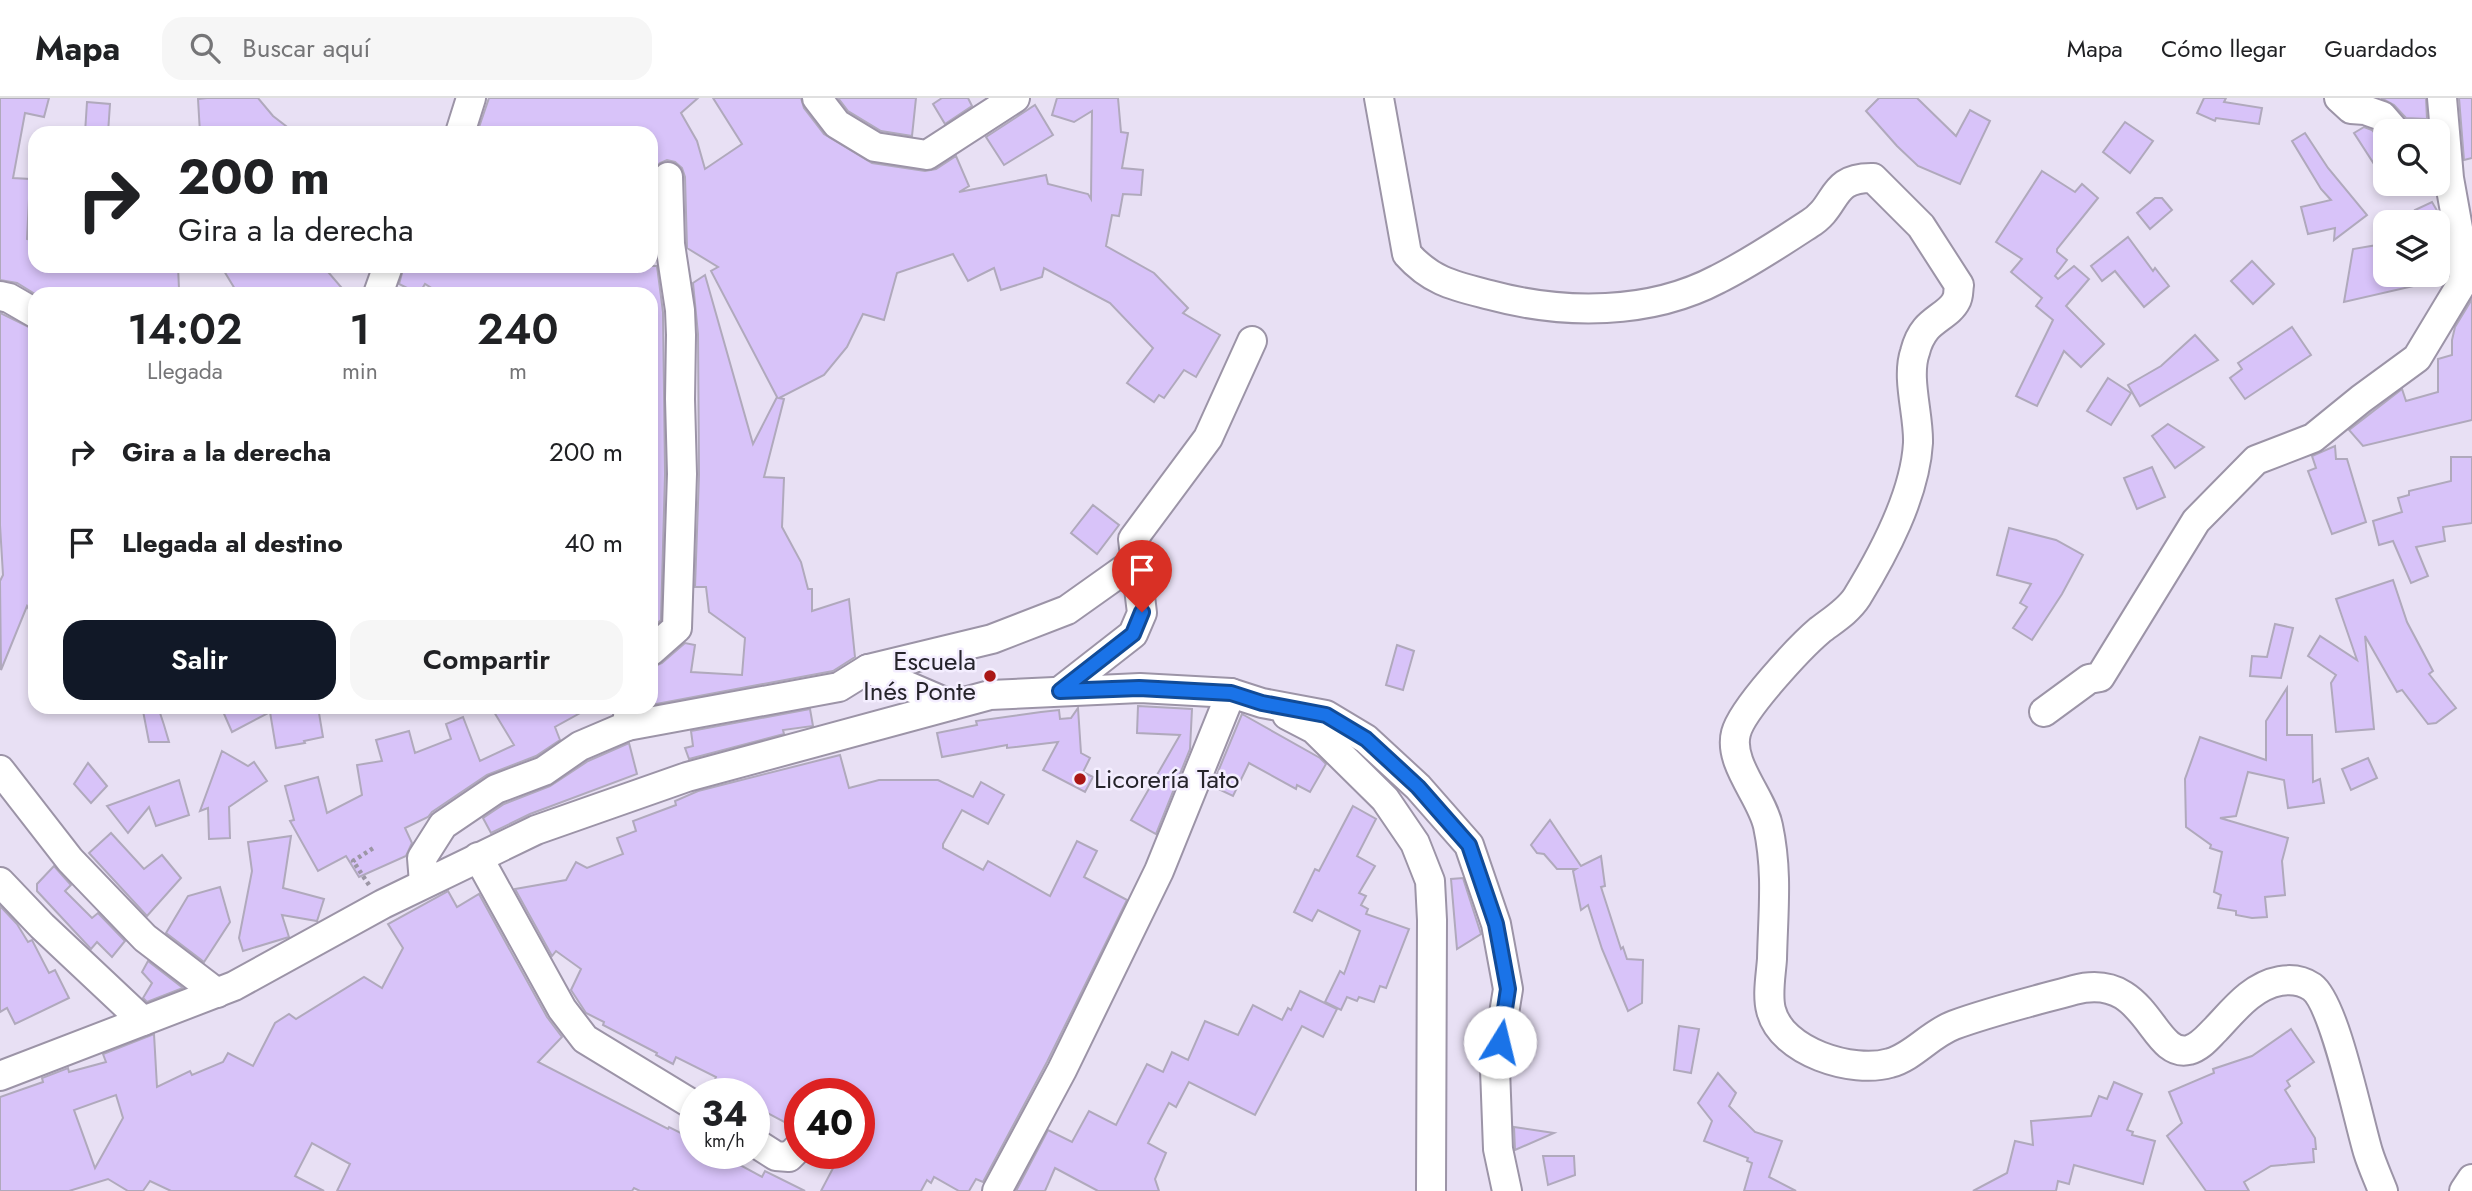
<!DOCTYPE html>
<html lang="es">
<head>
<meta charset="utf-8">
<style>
	:root { --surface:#fff; --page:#f6f6f6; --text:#202124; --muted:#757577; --line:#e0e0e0; --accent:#111827 }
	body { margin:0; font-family:Jost,sans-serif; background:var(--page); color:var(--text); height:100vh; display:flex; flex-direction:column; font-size:26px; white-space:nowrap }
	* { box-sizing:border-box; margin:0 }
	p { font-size:23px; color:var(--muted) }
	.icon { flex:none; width:38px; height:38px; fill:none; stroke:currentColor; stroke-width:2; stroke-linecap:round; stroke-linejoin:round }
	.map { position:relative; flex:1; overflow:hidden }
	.side { position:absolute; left:28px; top:189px; width:630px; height:427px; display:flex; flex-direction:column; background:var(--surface); border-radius:21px; box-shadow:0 4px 10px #0003 }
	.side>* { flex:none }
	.banner { position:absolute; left:28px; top:28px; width:630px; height:147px; border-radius:21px; box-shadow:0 4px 10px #0003; background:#fff; color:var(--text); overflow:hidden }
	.fabs { position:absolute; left:2373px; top:21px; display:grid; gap:14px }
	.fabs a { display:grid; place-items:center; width:77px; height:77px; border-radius:14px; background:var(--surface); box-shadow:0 4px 10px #0003; font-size:35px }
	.speed { position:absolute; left:679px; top:980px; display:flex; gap:14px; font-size:35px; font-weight:700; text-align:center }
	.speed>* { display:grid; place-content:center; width:91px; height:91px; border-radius:50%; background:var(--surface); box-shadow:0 4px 10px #0003; line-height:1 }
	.speed small { font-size:18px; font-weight:400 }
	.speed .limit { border:10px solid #d22; background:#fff; color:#111 }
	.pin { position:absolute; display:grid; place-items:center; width:60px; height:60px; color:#fff; margin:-72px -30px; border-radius:50% 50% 50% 0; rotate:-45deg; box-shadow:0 0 7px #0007 }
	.pin .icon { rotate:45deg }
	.me { position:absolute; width:77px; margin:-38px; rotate:9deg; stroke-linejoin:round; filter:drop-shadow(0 0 5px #0008) }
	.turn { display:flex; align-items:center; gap:24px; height:147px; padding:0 35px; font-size:32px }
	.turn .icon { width:91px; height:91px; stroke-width:2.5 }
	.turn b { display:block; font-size:49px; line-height:60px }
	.eta { display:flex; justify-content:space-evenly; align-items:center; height:119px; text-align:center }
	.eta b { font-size:42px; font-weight:600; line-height:49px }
	.primary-button { display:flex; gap:14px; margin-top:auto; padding:14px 35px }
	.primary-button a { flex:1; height:80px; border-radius:21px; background:var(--accent); color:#fff; font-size:28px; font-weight:600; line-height:80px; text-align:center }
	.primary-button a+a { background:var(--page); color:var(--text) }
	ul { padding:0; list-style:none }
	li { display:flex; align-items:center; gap:21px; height:91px; padding:0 35px }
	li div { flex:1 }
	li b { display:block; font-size:26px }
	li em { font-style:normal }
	header { display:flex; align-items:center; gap:42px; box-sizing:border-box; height:98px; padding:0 35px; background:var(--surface); border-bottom:2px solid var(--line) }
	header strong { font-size:33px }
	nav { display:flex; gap:38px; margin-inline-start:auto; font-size:24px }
	.search { width:490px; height:63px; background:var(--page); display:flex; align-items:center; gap:18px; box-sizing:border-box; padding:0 24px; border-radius:21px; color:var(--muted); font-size:26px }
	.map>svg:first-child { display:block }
	.building { fill:#d8c3f9; stroke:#b0a9bc; stroke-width:2; fill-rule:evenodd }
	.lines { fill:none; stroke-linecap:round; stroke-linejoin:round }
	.minor-casing { stroke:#9c94a7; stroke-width:32 }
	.path { stroke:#9c96a5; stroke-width:4.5; stroke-dasharray:3.5 3.5; stroke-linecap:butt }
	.minor { stroke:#fff; stroke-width:28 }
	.route-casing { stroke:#114b97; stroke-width:18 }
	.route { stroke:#1a73e8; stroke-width:12 }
	.poi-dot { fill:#aa1716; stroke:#f4eeff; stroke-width:2.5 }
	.labels { text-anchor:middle; stroke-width:5; stroke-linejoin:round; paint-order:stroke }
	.poi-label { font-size:26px; fill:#26242b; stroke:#f4eeff; text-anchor:end }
</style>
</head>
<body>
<header>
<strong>Mapa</strong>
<div class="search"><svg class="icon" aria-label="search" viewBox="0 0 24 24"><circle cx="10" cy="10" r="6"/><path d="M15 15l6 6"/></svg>Buscar aquí</div>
<nav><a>Mapa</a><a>Cómo llegar</a><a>Guardados</a></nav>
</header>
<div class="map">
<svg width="2472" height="1093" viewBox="0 0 2472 1093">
	<rect width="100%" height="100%" fill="#e8e0f4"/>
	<g class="building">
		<polygon points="0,0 49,0 44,19 25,15 13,80 30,81 27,141 35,143 35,168 178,168 179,191 142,192 141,196 35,196 17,185 0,182"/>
		<polygon points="207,0 258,0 273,18 295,35 200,35 198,1"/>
		<polygon points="489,0 698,0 681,15 697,43 705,71 742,46 713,0 801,0 804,10 824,36 872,65 925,73 936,71 956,58 969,88 959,94 1046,77 1048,86 1088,96 1091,101 1092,13 1074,24 1052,17 1057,0 1118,0 1121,34 1128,35 1122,70 1143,72 1141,97 1123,96 1119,118 1112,117 1106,148 1154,175 1188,210 1183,215 1220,237 1196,279 1184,272 1164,300 1159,297 1154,304 1127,285 1153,250 1110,205 1044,170 1042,179 1001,192 994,170 968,183 953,156 897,175 884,222 863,216 847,249 824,277 779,300 784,301 764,379 784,380 782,429 801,464 808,491 812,491 812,513 849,501 855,559 833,573 651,607 653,569 662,565 685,545 695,547 691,574 742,577 745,540 709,514 706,489 695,489 699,377 698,236 693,185 705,177 753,346 777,299 711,173 718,169 687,150 685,79 682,70 675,64 667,62 660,65 653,72 653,129 651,128 651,35 477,35"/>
		<polygon points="838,0 916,0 912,38 881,33 848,13"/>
		<polygon points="942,0 968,0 972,8 945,26 933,6"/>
		<polygon points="1879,0 1917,0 1956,38 1970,12 1990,23 1960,86 1918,68 1897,48 1866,13"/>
		<polygon points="2204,0 2226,0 2224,4 2262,10 2259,26 2216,20 2215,23 2197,15"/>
		<polygon points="2381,0 2426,0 2427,21 2406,20 2394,7"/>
		<polygon points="2459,0 2472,0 2472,60 2464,62"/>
		<polygon points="87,4 110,6 108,35 85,35"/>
		<polygon points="1035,7 1053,37 1004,67 986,39"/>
		<polygon points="2125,24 2153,43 2130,75 2103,54"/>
		<polygon points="2364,29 2372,32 2385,49 2385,83 2354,35"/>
		<polygon points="2305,35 2328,70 2367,117 2334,142 2335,130 2308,136 2301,109 2331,102 2321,91 2292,43"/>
		<polygon points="2042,73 2075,94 2082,86 2098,100 2057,151 2057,154 2067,162 2055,178 2058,181 2074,168 2089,181 2066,208 2104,246 2081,269 2064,253 2037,308 2016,298 2053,222 2036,208 2042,200 2011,174 2022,161 1996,144"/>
		<polygon points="2155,100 2162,100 2172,112 2150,131 2137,115"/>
		<polygon points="2432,104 2439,116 2446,160 2447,178 2443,185 2438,185 2438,124 2421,124 2415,112"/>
		<polygon points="2128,139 2153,173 2155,170 2169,188 2144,209 2115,173 2102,183 2091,168"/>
		<polygon points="2377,147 2378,158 2385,156 2385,177 2430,177 2431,184 2344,204 2353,151"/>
		<polygon points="2252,163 2274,186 2253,206 2231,183"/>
		<polygon points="221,168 323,168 347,196 238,196"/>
		<polygon points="404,168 657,168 663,214 665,376 661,522 651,531 651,196 441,196 425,186 419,196 399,186"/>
		<polygon points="2472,201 2472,322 2363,348 2349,332 2402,291 2406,303 2438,294 2438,261 2452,257 2452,242 2455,229"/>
		<polygon points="0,215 35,232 35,522 27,508 1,572 0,483 3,477 0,427"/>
		<polygon points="2292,229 2311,257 2245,301 2230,280 2242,271 2238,265"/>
		<polygon points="2195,237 2218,262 2140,308 2128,287 2161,268"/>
		<polygon points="2108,280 2131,295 2111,327 2087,313"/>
		<polygon points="2168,326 2204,349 2175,370 2152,338"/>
		<polygon points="2335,348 2336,361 2347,361 2366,424 2332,436 2308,373 2316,370 2312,358"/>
		<polygon points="2451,359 2472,359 2472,425 2443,429 2445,443 2416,449 2428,478 2411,485 2393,443 2379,447 2373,423 2402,414 2398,400 2409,397 2409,393 2451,383"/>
		<polygon points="2152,369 2165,399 2137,411 2124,380"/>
		<polygon points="1093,407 1119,427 1097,456 1071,435"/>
		<polygon points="2009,430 2056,442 2083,457 2062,496 2032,542 2013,530 2027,509 2020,505 2031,486 1997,477"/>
		<polygon points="2393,482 2407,524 2433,573 2429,576 2456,610 2436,625 2428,626 2402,592 2397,594 2365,538 2374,631 2336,634 2331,585 2336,577 2308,558 2320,538 2357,562 2336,501"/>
		<polygon points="2275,526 2293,530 2281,580 2250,578 2252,558 2267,559"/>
		<polygon points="1397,547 1414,553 1403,592 1386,587"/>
		<polygon points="2287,590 2287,637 2312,637 2313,684 2320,681 2324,705 2288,710 2284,682 2248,674 2236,718 2220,720 2288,740 2282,763 2285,797 2265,799 2267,819 2252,820 2236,817 2236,813 2218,810 2221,797 2214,794 2222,754 2210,750 2211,747 2186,729 2185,681 2200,639 2266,662 2266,623"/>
		<polygon points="1138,608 1192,611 1190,651 1156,736 1131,722 1180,637 1137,635"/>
		<polygon points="221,609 318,609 323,639 304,643 305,645 276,650 270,614 232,634"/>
		<polygon points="491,609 591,609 555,629 560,642 536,658 487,677 432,714 428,719 405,730 412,745 406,758 359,779 346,758 318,773 290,723 294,722 285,688 318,679 327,715 362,697 357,667 382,663 376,642 409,633 415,655 451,641 446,626 463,619 480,663 514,647"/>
		<polygon points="1078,610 1081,655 1090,660 1083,674 1093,679 1085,694 1043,672 1058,644 1007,650 1007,647 942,659 937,635 977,627 976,623 1041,614 1059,612 1060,621 1071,620"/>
		<polygon points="810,611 813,628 783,632 784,636 689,661 685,650 693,648 691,633"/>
		<polygon points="159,612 164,627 169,644 149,644 143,613"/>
		<polygon points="1242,616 1320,660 1326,666 1310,694 1297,687 1296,691 1249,665 1233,698 1212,688"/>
		<polygon points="629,645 637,676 530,716 491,735 483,720 504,706 550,688 588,663"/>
		<polygon points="222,653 248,668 254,664 267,683 229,709 230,740 209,741 208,710 200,713"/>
		<polygon points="840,657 849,690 879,682 938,682 973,699 981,684 1004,697 988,726 962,712 943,746 943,750 983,772 988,763 1050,798 1077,743 1097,753 1084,779 1127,802 1047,964 983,1084 976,1081 969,1093 959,1093 934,1079 931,1085 927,1082 921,1093 821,1093 841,1055 859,1055 859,996 800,996 800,1021 793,1017 788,1026 754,1008 754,996 729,996 732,990 715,982 716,979 676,959 673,966 656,957 657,955 603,927 604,924 586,915 571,892 581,871 556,853 552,858 515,791 566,782 576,764 587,770 623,756 617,740 636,733 633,723 676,707 675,703 698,693"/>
		<polygon points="2368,660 2377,680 2351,692 2342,671"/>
		<polygon points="88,665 107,688 91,705 74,686"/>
		<polygon points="179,682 189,717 156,728 149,709 128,735 107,708"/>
		<polygon points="1353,708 1376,721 1357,758 1375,768 1359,795 1366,798 1361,807 1368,811 1366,816 1409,831 1386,890 1380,888 1374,904 1359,899 1357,903 1347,899 1341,912 1325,904 1340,873 1344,876 1360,833 1318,812 1312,823 1294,814 1315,771 1319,773"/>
		<polygon points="1550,722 1581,768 1601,758 1605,788 1601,789 1621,851 1623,849 1627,861 1643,862 1642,905 1628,913 1602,851 1588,807 1581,812 1573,773 1576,771 1557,771 1544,756 1537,755 1531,747"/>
		<polygon points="111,735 144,771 162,757 181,780 147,818 89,755"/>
		<polygon points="291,738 283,790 324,801 317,823 282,817 289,839 243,853 239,840 252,773 248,744"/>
		<polygon points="54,768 71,787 65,793 92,820 98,815 125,843 112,859 97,844 91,851 37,793 37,786"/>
		<polygon points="1463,780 1481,836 1457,851 1451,781"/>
		<polygon points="220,789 230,824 204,864 166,835 188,798"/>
		<path d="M 448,793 L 457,809 L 479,796 L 547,919 L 562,939 L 538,964 L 668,1031 L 669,1029 L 695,1042 L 695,1055 L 718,1055 L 762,1079 L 765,1073 L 805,1093 L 640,1093 L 634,1090 L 632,1093 L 337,1093 L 350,1066 L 312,1045 L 295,1078 L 324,1093 L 171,1093 L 150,1083 L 143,1093 L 128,1093 L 108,1081 L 69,1093 L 0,1093 L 0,999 L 43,984 L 42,980 L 68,970 L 69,974 L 106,964 L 103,956 L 154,936 L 157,989 L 190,973 L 192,977 L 223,964 L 228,955 L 253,968 L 275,925 L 289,916 L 296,921 L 364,879 L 382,890 L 403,850 L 388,826 ZM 116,997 L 123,1020 L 95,1070 L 74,1012 Z"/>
		<polygon points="0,808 17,826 28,844 32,842 49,875 55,872 69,900 15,926 7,910 0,914"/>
		<polygon points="148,863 183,890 147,904 143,900 152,885 142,874"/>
		<polygon points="1300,893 1337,911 1323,939 1302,928 1255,1017 1189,984 1176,1009 1169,1005 1148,1045 1166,1055 1155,1081 1159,1093 1098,1093 1055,1070 1045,1093 1016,1093 1048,1032 1072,1044 1089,1013 1116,1027 1147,966 1163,974 1172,954 1188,962 1205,923 1238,937 1253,907 1282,922 1288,910 1291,912"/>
		<polygon points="1679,928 1699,931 1691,975 1674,972"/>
		<polygon points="2291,931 2314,964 2287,983 2290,988 2285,992 2315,1040 2316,1051 2313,1051 2314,1064 2271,1068 2244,1084 2249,1093 2206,1093 2167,1038 2182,1025 2169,994 2214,975 2213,971 2252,958"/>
		<polygon points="1718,975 1736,995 1729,1008 1755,1034 1782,1043 1769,1079 1796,1093 1744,1093 1752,1065 1747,1063 1748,1060 1704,1043 1712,1023 1698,1005"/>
		<polygon points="2114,984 2142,996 2127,1032 2133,1034 2132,1037 2155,1043 2143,1086 2074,1067 2069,1086 2058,1083 2056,1093 1973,1093 2007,1075 2015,1043 2033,1047 2031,1023 2091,1018 2099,998 2107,1001"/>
		<polygon points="1514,1029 1554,1035 1515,1052"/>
		<polygon points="1543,1058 1574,1058 1575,1077 1548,1087"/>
	</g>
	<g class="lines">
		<defs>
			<g id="minor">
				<polyline points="817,0 837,26 875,49 927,57 1015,0"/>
				<path d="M 1379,0 L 1407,156 C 1432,184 1455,188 1490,197 C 1564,217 1650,217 1718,181 C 1750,165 1780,145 1809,126 C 1839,108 1829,79 1873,80 L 1921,128 L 1959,187 C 1958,192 1959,198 1956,203 C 1951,214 1934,221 1926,231 C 1921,237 1917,246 1915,254 C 1906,280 1919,317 1918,345 C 1915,397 1884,455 1857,499 C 1848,513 1833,522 1820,532 C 1800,549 1742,611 1736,635 C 1728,665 1762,699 1768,728 C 1778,775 1773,814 1772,861 C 1771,876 1767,897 1771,912 C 1781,954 1853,976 1890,965 C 1913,959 1930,936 1954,927 C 1992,913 2034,903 2074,892 C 2148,872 2151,961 2189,952 C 2200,949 2207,940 2215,932 C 2234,912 2252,888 2280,883 C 2291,881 2303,883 2312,889 C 2335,906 2358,1021 2368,1054 C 2372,1067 2378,1080 2383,1093"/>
				<polyline points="2339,0 2351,11 2365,12 2382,18 2395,33"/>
				<polyline points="460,35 471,0"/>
				<polyline points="378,196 388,168"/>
				<polyline points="0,198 9,200 35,215"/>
				<polyline points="651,553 677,530 682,376 680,301 681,237 680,212 670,146 668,79"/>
				<polyline points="868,571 952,607"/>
				<polyline points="1060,593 1133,536 1142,515 1133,441 1208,340 1252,243"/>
				<polyline points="2044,614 2089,581 2100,579 2196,423 2256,362 2313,340 2361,301 2417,260 2464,182 2463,158 2449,80 2442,0"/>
				<polyline points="1287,617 1314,631 1385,701 1415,745 1430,783 1432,822 1431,1093"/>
				<polyline points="627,628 839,589 868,571 992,541 1067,512 1136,463"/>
				<polyline points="0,672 70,762 145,840 217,895"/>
				<polyline points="478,759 562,911 585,941 695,1008"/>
				<polyline points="0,784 42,828 143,923"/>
				<polyline points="424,785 422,760 443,727 496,691 544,673 580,648 627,628 629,609"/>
				<polyline points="0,978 234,888 383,806 536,732 687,679 990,597 1140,590 1231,595 1262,605 1326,617 1366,641 1418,689 1469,747 1496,826 1508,891 1495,971 1498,1051 1507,1093"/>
				<polyline points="754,1044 776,1058 789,1059 800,1048"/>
				<polyline points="997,1093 1062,972 1159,773 1231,595"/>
				<polyline points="2464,1093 2472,1081"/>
			</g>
		</defs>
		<use href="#minor" class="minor-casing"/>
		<polyline class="path" points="369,787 353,763 375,749"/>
		<use href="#minor" class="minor"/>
	</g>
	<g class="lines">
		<defs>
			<polyline id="route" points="1142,514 1133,536 1060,593 1139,590 1231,595 1262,605 1326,617 1366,641 1418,689 1469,747 1496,826 1508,891 1500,944"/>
		</defs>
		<use href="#route" class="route-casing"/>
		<use href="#route" class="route"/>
	</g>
	<g class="poi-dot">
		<circle cx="990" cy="578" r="7"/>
		<circle cx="1080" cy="681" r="7"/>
	</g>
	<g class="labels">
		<g class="poi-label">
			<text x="976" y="572">Escuela<tspan x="976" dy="30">Inés Ponte</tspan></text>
			<text x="1094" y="690" text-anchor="start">Licorería Tato</text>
		</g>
	</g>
</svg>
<div class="fabs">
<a><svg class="icon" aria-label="search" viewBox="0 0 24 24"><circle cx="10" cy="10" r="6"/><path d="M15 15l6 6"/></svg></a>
<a><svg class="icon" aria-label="layers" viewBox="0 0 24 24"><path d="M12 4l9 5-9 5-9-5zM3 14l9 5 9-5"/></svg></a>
</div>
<div class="speed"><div>34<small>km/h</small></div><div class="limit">40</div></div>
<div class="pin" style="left:1142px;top:514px;background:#d93025"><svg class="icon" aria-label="arrive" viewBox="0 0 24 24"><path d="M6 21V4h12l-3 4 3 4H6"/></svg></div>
<svg class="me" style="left:1500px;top:944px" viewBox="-20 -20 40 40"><circle r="19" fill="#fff"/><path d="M0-13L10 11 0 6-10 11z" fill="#1a73e8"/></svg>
<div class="banner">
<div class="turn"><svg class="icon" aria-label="right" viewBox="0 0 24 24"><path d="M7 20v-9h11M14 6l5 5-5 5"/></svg><div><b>200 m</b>Gira a la derecha</div></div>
</div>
<section class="side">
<div class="eta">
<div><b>14:02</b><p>Llegada</p></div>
<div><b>1</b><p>min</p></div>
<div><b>240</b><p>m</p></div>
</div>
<ul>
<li><svg class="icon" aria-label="right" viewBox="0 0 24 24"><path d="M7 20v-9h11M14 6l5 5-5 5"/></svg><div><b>Gira a la derecha</b></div><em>200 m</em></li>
<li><svg class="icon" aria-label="arrive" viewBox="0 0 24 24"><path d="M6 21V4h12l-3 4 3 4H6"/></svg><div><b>Llegada al destino</b></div><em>40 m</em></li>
</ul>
<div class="primary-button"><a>Salir</a><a>Compartir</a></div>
</section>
</div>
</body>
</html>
